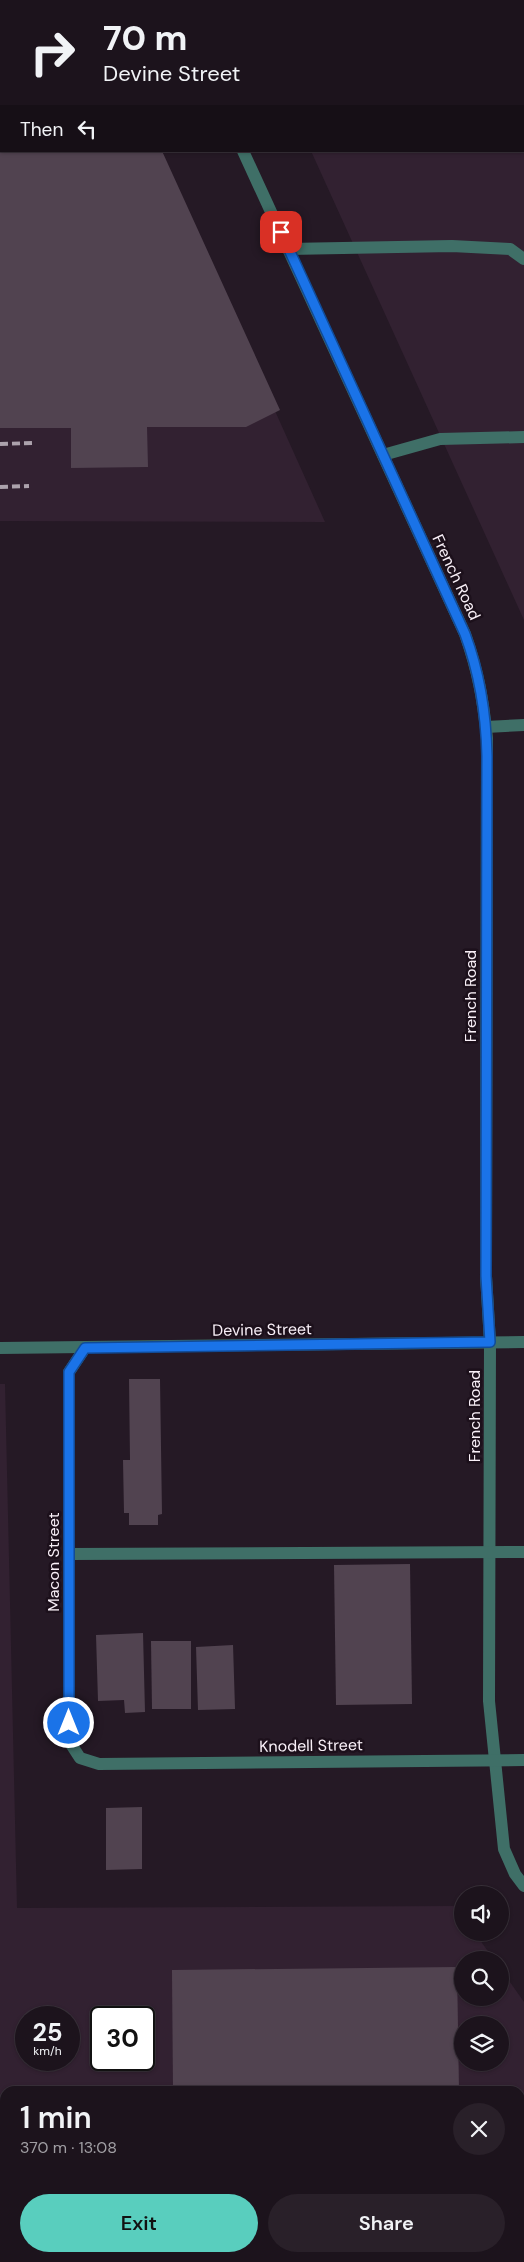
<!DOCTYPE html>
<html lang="en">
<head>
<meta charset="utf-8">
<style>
	:root { --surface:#1c131c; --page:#292029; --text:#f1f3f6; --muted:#a09ea3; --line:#3a323b; --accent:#59cebe }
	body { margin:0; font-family:"DM Sans",sans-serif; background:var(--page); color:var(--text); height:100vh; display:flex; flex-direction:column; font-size:19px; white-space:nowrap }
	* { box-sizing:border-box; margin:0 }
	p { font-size:16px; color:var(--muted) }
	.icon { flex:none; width:28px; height:28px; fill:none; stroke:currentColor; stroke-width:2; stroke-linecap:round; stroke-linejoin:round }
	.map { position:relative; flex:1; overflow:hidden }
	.details { position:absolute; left:0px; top:2086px; width:525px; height:176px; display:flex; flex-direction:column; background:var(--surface); border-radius:15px 15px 0 0; box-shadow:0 1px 4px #0004,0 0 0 1px var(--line) }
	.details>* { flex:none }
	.guide { position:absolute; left:0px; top:0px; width:525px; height:152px; box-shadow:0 1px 4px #0004,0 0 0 1px var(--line); background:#1c131c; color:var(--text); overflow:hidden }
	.controls { position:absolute; left:454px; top:1886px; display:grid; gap:10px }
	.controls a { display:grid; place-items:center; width:55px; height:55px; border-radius:50%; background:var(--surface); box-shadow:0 1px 4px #0004,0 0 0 1px var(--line); font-size:25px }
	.speed { position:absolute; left:15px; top:2006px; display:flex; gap:10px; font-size:25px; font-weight:700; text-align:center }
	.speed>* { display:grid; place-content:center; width:65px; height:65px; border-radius:50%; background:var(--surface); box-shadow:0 1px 4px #0004,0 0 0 1px var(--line); line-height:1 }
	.speed small { font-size:12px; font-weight:400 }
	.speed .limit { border:2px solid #111; border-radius:8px; background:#fff; color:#111 }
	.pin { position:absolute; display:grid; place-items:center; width:42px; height:42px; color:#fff; margin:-21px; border-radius:10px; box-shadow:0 2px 8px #0006 }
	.me { position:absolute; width:55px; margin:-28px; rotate:0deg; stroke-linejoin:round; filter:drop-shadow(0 0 4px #0008) }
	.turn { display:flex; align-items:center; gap:18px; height:105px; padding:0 20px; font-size:22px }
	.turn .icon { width:65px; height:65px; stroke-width:2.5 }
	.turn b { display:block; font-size:35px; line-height:42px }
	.then { display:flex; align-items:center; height:48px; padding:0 20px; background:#0003; gap:10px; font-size:19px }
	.round { display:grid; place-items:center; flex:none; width:52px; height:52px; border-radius:26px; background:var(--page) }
	.headline { display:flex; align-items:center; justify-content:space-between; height:85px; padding:0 20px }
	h1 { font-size:30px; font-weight:600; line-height:38px }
	.primary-button { display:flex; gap:10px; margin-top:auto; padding:10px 20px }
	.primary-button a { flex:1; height:58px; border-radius:30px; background:var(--accent); color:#111; font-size:20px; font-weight:600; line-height:58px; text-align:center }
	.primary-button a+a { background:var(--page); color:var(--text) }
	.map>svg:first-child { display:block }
	.built { fill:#322131; fill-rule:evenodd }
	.building { fill:#514350 }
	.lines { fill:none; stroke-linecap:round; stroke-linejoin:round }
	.minor { stroke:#3f6f67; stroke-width:12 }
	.rail { stroke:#aca2ac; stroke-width:4; stroke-dasharray:8 4; stroke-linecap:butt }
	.route-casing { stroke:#114b97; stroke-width:12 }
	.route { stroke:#1a73e8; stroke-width:9 }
	.labels { text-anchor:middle; stroke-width:5; stroke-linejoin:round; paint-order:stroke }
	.street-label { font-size:16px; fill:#f9f0f8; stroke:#1c101b }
</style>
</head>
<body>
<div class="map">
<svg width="524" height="2262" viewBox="0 0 524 2262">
	<rect width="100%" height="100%" fill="#251925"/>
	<g class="built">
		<polygon points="0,0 90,1 1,1 1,151 158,151 325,522 0,521"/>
		<polygon points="242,0 524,0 524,620 311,151 524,151 524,1"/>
		<path d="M 0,1384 L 5,1384 L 17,1908 L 456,1906 L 462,1915 L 462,1932 L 475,1933 L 494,1960 L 462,1960 L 462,1998 L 500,1998 L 500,1968 L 524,2002 L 524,2262 L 102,2262 L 99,2258 L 520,2258 L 520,2091 L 5,2091 L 5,2125 L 0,2118 ZM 26,2018 L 69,2018 L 69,2060 L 26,2060 ZM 101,2018 L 144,2018 L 144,2060 L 101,2060 ZM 462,2025 L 500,2025 L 500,2062 L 462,2062 Z"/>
	</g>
	<g class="building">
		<polygon points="0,151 162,151 280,410 246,427 147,427 148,467 71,468 71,428 0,428"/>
		<polygon points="129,1379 160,1379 162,1514 158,1515 158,1525 129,1525 129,1513 124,1513 123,1460 130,1460"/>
		<polygon points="410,1564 412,1704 336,1705 334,1565"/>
		<polygon points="143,1633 145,1712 125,1713 124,1700 98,1701 96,1635"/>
		<polygon points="151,1641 191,1641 191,1709 152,1709"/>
		<polygon points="233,1645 235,1709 198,1710 196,1647"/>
		<polygon points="142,1807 142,1869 106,1870 106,1808"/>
		<polygon points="457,1967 459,2091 173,2091 172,1970"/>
		<polygon points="520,2252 524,2252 524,2262 509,2262 509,2258 520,2258"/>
	</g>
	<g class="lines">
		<g class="minor">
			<polyline points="174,0 174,1"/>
			<polyline points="75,1 79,0"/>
			<polyline points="0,11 1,11"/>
			<path d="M 243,151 L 465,634 C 478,671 483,699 487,738 L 486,1276 L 490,1342 L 489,1701 L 504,1849 L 515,1874 L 524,1886"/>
			<polyline points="288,249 452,246 510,249 524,259"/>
			<polyline points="383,455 440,439 524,437"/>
			<polyline points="486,727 524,725"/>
			<polyline points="0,1348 524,1342"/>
			<polyline points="85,1348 69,1372 69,1741 80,1758 99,1764 524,1760"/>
			<polyline points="69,1554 524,1552"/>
		</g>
		<g class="rail">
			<polyline points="0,444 32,443"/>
			<polyline points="0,487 29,486"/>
			<polyline points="0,2186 5,2193"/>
			<polyline points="48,2258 51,2262"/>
		</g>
	</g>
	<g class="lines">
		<defs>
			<path id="route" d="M 69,1723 L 69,1372 L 85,1348 L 490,1342 L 486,1276 L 487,756 C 486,713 480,674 465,634 L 281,232"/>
		</defs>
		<use href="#route" class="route-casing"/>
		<use href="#route" class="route"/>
	</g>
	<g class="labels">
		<g class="street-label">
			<text transform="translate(457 577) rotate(65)" y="6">French Road</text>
			<text transform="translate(470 996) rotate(-90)" y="6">French Road</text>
			<text transform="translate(262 1329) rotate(-1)" y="6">Devine Street</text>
			<text transform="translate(474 1416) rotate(-90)" y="6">French Road</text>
			<text transform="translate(53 1562) rotate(-90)" y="6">Macon Street</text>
			<text transform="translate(311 1745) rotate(-1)" y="6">Knodell Street</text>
		</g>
	</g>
</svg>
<div class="controls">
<a><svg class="icon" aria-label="sound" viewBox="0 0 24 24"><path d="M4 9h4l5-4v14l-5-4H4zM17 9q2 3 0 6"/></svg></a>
<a><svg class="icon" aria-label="search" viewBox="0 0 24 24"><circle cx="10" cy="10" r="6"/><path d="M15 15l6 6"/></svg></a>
<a><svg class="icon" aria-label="layers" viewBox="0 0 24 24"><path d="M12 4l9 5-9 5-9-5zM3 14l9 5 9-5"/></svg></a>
</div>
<div class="speed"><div>25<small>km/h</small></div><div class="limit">30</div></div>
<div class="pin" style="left:281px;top:232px;background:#d93025"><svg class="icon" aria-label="arrive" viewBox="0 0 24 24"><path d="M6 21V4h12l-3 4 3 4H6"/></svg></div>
<svg class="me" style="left:69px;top:1723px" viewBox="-20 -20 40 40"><circle r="17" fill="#1a73e8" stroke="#fff" stroke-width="3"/><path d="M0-11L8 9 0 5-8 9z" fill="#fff"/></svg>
<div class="guide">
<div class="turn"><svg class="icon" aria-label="right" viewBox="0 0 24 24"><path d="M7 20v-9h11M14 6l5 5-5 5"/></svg><div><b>70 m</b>Devine Street</div></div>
<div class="then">Then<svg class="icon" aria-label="left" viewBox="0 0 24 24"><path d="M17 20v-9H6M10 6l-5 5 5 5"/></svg></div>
</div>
<section class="details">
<div class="headline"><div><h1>1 min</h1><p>370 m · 13:08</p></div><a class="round"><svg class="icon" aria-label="close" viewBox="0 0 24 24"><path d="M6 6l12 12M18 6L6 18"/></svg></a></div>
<div class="primary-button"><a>Exit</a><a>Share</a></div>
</section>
</div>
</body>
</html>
